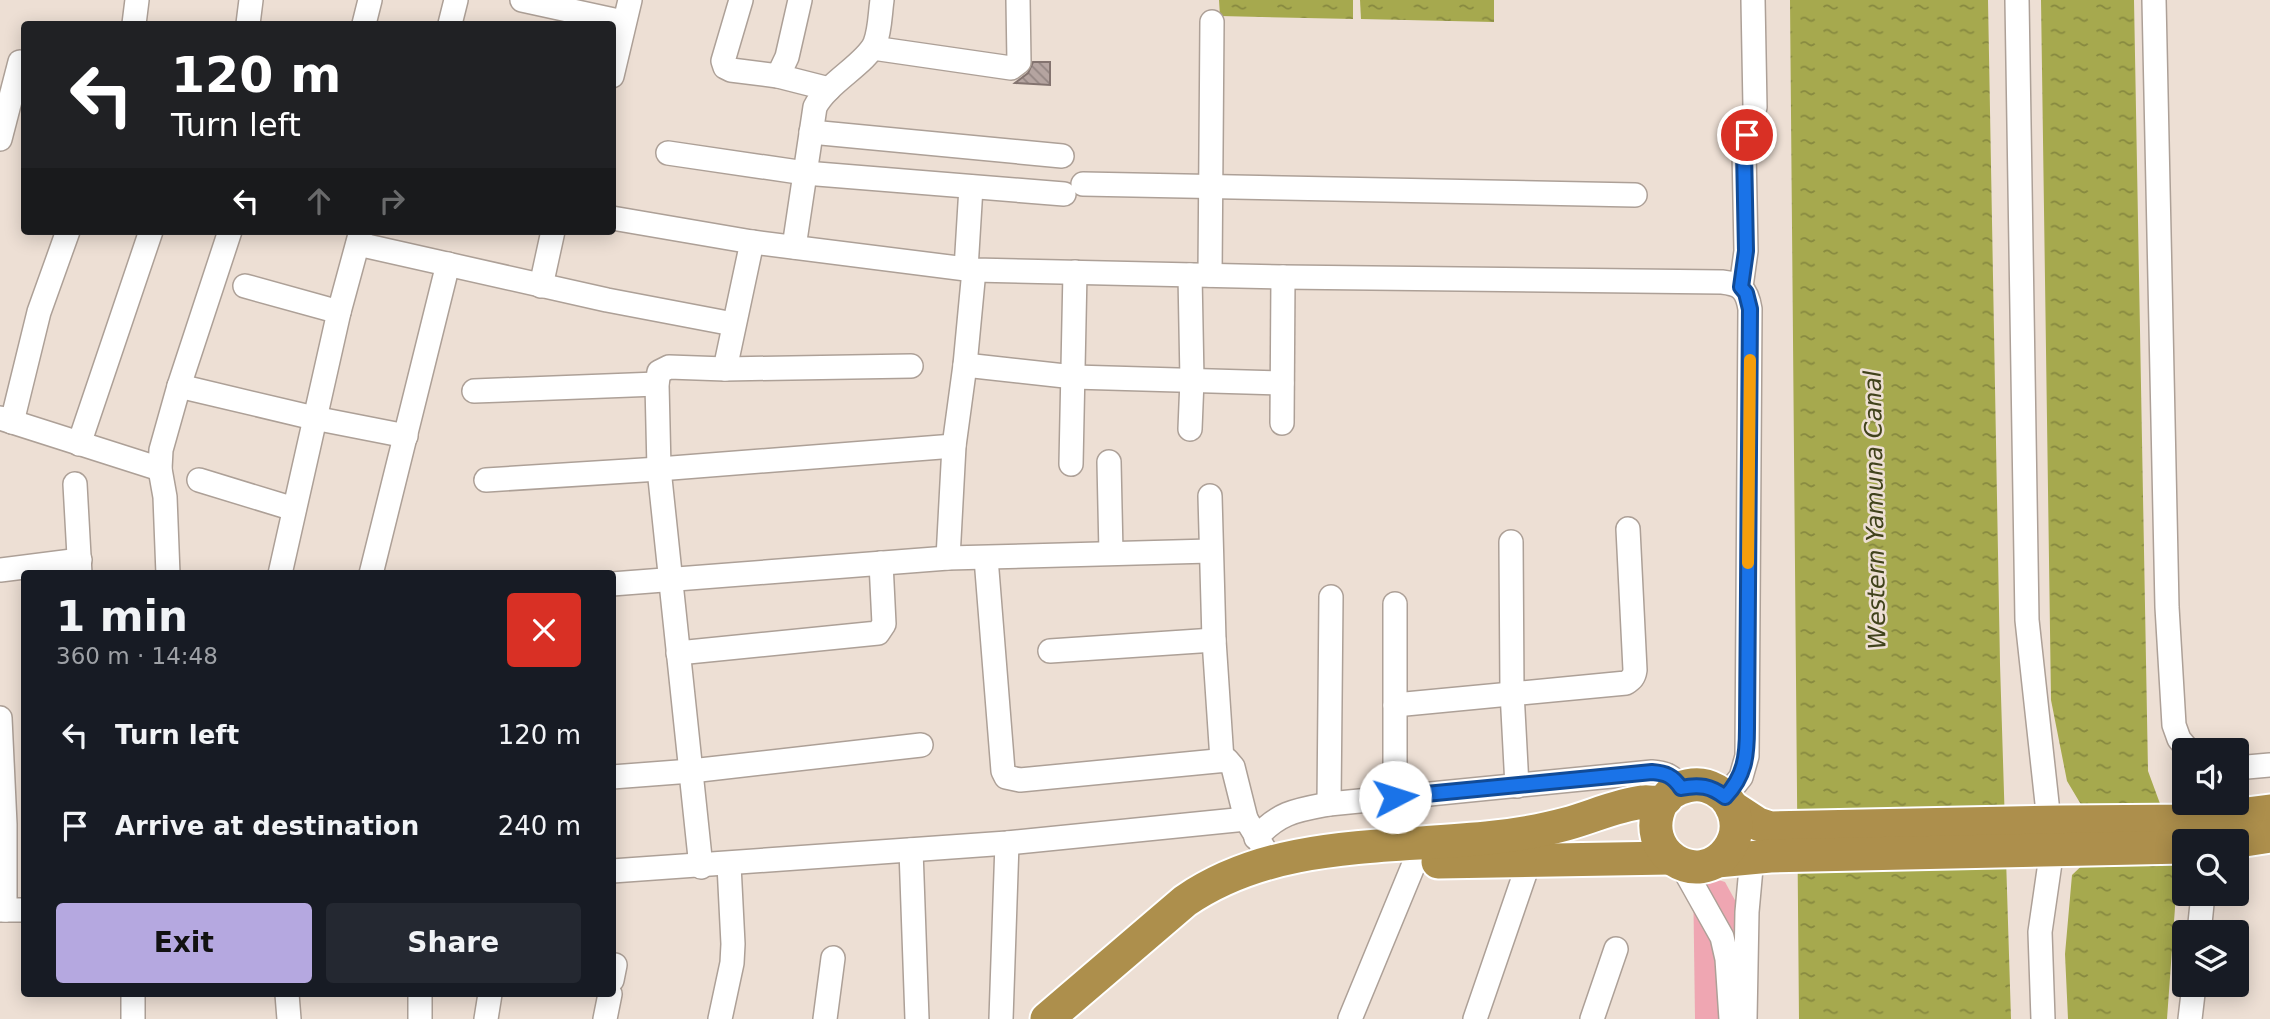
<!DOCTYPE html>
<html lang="en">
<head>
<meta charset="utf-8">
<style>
	:root { --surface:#171b24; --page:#242831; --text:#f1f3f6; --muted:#9ea1a6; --accent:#b5a8e0 }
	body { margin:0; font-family:"DejaVu Sans",sans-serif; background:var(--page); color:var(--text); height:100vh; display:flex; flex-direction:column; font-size:26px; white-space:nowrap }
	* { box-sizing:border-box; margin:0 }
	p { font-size:23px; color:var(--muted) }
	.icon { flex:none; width:38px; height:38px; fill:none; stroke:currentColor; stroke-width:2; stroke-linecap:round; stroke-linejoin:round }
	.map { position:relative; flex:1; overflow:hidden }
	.details { position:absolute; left:21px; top:570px; width:595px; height:427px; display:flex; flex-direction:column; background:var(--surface); border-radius:7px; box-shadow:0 4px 18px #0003 }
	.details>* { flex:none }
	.hud { position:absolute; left:21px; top:21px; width:595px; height:214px; border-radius:7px; box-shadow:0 4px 18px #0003; background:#202124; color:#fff; overflow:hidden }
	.buttons { position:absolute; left:2172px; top:738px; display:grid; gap:14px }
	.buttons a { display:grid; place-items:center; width:77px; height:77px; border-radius:7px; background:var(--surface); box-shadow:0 4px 18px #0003; font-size:35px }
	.pin { position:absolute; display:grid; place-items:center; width:60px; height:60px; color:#fff; margin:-30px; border:4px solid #fff; border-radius:50%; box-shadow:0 2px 7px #0007 }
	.me { position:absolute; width:77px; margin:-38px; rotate:85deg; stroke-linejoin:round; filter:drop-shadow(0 0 5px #0008) }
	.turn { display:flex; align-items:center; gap:24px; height:147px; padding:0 35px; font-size:32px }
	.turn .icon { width:91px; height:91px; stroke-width:2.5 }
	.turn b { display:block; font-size:49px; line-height:60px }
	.lanes { display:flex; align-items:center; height:66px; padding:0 35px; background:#0003; justify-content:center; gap:35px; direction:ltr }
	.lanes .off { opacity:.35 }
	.round { display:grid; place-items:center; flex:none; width:74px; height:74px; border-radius:7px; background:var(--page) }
	.headline { display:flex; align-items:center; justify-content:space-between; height:119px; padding:0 35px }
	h1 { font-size:42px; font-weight:800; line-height:52px }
	.cta { display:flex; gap:14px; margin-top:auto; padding:14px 35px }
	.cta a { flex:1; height:80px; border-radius:7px; background:var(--accent); color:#111; font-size:28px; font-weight:800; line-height:80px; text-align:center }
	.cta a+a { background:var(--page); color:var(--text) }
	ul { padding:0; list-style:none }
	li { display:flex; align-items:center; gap:21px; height:91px; padding:0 35px }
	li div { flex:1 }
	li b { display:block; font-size:26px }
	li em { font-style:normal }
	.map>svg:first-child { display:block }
	.green { fill:#efa6b2 }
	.water { fill:url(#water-ripples) }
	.building { fill:url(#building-back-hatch); stroke:#83736f; stroke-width:2 }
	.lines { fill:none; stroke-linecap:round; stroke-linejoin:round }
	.minor-casing { stroke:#ada097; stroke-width:26 }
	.highway-casing { stroke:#fff; stroke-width:37 }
	.minor { stroke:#fff; stroke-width:23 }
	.highway { stroke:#ad8f4c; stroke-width:33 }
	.route-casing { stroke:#114b97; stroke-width:18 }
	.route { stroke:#1a73e8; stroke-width:12 }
	.slow { stroke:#f59e0b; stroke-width:12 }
	.labels { text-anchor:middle; stroke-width:5; stroke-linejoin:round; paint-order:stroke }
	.water-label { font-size:24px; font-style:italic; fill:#40421b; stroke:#eddfd4 }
</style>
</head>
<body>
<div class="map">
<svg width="2270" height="1019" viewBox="0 0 2270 1019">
	<defs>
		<pattern id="water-ripples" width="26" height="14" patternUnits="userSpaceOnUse" patternTransform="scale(1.75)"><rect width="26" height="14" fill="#a6a94e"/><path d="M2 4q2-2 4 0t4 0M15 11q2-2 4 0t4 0" fill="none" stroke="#878940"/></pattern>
		<pattern id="building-back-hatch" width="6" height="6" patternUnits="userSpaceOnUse" patternTransform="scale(1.75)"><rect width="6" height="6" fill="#b5a4a0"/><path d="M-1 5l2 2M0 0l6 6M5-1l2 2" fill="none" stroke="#938582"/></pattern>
	</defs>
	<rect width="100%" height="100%" fill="#eddfd4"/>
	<polygon class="green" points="1693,872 1725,882 1742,913 1743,1019 1695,1019"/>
	<g class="water">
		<polygon points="1219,0 1353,0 1353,19 1220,16"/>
		<polygon points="1360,0 1494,0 1494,22 1361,19"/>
		<polygon points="1790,0 1988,0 2000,664 2011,1019 1799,1019"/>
		<polygon points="2041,0 2134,0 2148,771 2166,820 2177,880 2167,1019 2068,1019 2065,954 2072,875 2093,855 2092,823 2067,781 2051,700"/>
	</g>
	<polygon class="building" points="1033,62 1050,62 1050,85 1015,83 1028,73"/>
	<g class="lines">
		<defs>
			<g id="minor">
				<polyline points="522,0 623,22"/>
				<polyline points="741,0 723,61 725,67 731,70 778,76 829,89"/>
				<polyline points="2017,0 2027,620 2052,849 2040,932 2043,1019"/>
				<polyline points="2154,0 2167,607 2174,725 2179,739 2189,751"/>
				<polyline points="134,24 137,0"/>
				<polyline points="248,24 251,0"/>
				<polyline points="364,24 370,0"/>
				<polyline points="450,24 456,0"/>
				<polyline points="873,48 1011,68 1019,62 1018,0"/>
				<polyline points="612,76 630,0"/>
				<polyline points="778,76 787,57 800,0"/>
				<polyline points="811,132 1062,156"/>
				<polyline points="0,139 20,62"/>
				<polyline points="668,153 805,173 1064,194"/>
				<polyline points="1083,184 1635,195"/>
				<path d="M 612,218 L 752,242 L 974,270 L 1283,277 L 1722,282 C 1741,284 1747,290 1750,309 L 1747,756 L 1741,777 L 1725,797"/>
				<polyline points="358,244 607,300 733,324"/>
				<path d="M 794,247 L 815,107 C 827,83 867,63 875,43 C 880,31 880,14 882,0"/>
				<polyline points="966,269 971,187"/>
				<polyline points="1210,275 1212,22"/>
				<polyline points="245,286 339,312"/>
				<polyline points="541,286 553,231"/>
				<polyline points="1741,287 1746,251 1744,150 1755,107 1753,0"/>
				<polyline points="965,365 1074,377 1282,383"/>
				<polyline points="725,369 752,242"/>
				<polyline points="179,386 314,418 406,436"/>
				<polyline points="474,391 657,384"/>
				<polyline points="0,418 160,469"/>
				<polyline points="12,422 39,312 68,231"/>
				<polyline points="1282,423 1283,277"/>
				<polyline points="1190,429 1192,380 1190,275"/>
				<polyline points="79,444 151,231"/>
				<polyline points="1109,462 1111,553"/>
				<polyline points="1071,464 1075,272"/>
				<polyline points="199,480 294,509"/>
				<polyline points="486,480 659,469 954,446"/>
				<polyline points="75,484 80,574"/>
				<polyline points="1210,496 1214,640 1222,760"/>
				<polyline points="1511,542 1512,692 1517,786"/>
				<polyline points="948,558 954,446 965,365 974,270"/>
				<polyline points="986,558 1003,771 1006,777 1020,780 1227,760 1233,767 1246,819 1272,862"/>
				<polyline points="0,570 80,560"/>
				<polyline points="168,574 165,497 160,469 161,450 179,386 230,231"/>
				<polyline points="280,574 339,312 361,231"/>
				<polyline points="371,574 448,264"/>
				<polyline points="612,584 948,558 1210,551"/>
				<polyline points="1395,604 1395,797"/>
				<polyline points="1050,651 1214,640"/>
				<polyline points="678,653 878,633 884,624 881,563"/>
				<path d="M 1395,705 L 1626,683 C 1632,679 1634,677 1635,670 L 1628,529"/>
				<polyline points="0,718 5,824 5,910"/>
				<polyline points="2236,768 2270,765"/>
				<polyline points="612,777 691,771 921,745"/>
				<polyline points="1329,804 1331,597"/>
				<path d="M 1256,838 C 1279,812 1297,810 1329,804 L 1652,772 C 1666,773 1673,776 1681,788"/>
				<polyline points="911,850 917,1019"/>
				<polyline points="1681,864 1722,937 1727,959 1731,1019"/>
				<polyline points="701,867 659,469 657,384 659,372 669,367 725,369 911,366"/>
				<polyline points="612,871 1007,843 1246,819"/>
				<polyline points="0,910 24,910"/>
				<polyline points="2199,933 2203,894"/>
				<polyline points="612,980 615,965"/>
				<polyline points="133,994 133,1019"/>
				<polyline points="287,994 289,1019"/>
				<polyline points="420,1019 420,994"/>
				<polyline points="486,1019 490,994"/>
				<polyline points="605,1019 610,994"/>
				<polyline points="720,1019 732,963 733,944 729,865"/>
				<polyline points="825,1019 833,958"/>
				<polyline points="1001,1019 1007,843"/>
				<polyline points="1350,1019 1414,864"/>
				<polyline points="1475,1019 1530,859"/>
				<polyline points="1592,1019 1616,949"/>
				<polyline points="1745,1019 1747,912 1752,857"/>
				<polyline points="2190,1019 2194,985"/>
			</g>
			<g id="highway">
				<polyline points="1732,807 1758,824 1770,828 2062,822 2192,821 2270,811"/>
				<polyline points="2232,842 2270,836"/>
				<polyline points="1717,861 1770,856 2184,847"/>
				<polyline points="1438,862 1670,858"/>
				<path d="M 1047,1019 L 1185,901 C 1297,824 1442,858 1566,824 C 1592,817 1617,805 1643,802 C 1649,801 1658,804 1663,801 C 1667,799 1668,795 1671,793 C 1681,786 1695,783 1706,786 C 1734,794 1745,827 1728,850 C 1699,890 1636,853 1662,802"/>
			</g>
		</defs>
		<use href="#minor" class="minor-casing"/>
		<use href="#highway" class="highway-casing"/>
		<use href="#minor" class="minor"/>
		<use href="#highway" class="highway"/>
	</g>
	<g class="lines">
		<defs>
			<path id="route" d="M 1395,797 L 1652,772 C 1666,773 1673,776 1681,788 C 1699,784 1711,786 1725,797 C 1745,776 1747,756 1747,728 L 1750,309 L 1746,293 L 1741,287 L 1746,251 L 1744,150 L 1747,135"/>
		</defs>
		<use href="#route" class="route-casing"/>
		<use href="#route" class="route"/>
		<polyline class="slow" points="1748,563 1750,360"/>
	</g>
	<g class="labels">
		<g class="water-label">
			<text transform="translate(1875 510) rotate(-91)" y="8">Western Yamuna Canal</text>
		</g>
	</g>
</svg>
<div class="buttons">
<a><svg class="icon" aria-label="sound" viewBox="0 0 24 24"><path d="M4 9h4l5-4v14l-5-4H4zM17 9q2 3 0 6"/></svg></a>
<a><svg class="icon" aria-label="search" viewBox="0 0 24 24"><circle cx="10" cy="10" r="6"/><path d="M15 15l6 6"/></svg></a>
<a><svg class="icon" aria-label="layers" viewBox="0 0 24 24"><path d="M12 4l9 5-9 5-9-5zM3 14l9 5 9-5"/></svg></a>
</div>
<div class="pin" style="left:1747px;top:135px;background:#d93025"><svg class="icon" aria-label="arrive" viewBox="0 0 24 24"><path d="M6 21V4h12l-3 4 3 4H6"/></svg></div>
<svg class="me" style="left:1395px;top:797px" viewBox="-20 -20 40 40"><circle r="19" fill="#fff"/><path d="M0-13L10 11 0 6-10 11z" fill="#1a73e8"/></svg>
<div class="hud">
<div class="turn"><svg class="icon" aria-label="left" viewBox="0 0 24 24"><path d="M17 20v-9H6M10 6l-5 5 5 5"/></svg><div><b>120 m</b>Turn left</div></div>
<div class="lanes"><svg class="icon" aria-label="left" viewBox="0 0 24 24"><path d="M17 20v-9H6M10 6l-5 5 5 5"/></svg><svg class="icon off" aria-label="ahead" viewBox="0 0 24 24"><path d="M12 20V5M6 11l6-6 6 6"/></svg><svg class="icon off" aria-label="right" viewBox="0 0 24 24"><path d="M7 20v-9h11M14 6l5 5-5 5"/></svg></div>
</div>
<section class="details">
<div class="headline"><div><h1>1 min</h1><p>360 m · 14:48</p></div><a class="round" style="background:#d93025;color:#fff"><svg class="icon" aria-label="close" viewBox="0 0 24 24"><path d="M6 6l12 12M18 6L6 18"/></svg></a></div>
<ul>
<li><svg class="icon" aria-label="left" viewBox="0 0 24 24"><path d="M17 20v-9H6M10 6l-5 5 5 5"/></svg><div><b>Turn left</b></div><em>120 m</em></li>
<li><svg class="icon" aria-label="arrive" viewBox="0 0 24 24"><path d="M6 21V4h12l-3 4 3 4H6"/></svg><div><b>Arrive at destination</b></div><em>240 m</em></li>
</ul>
<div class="cta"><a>Exit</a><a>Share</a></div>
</section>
</div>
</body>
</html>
